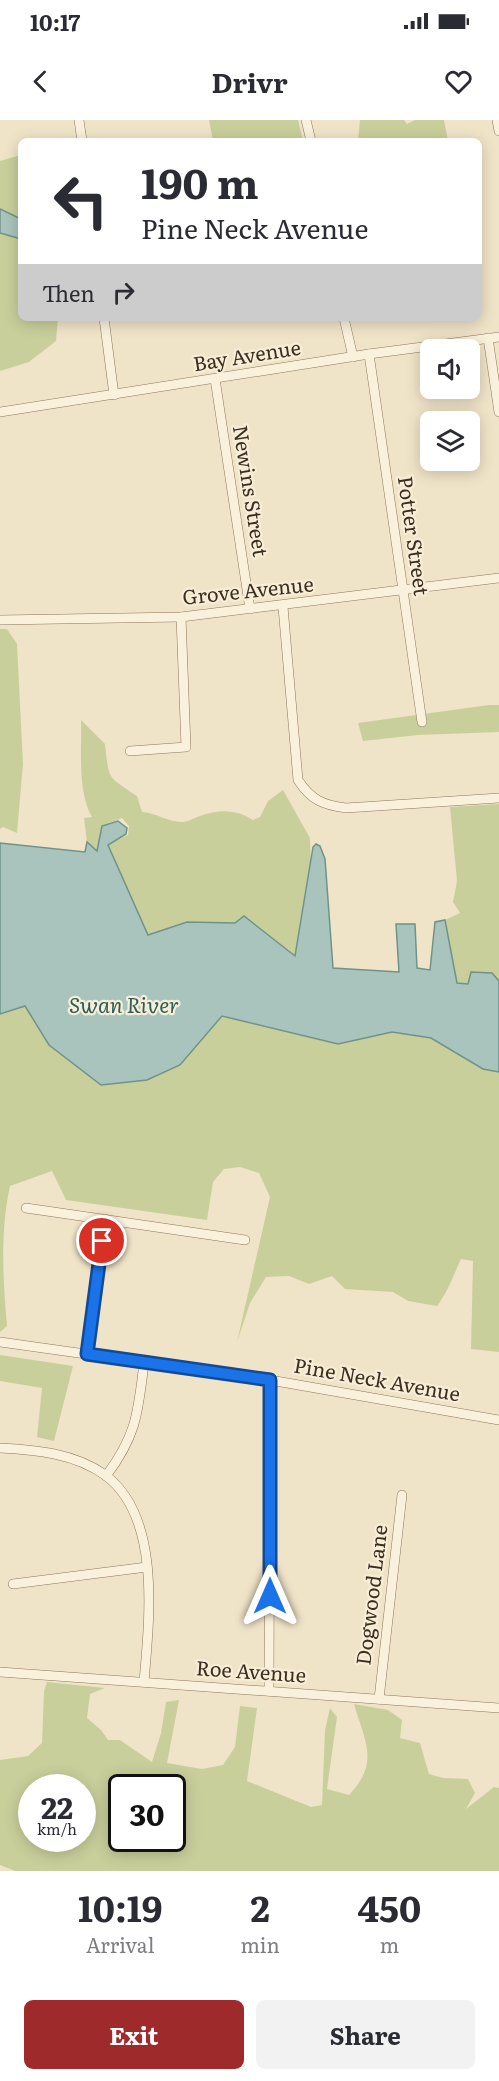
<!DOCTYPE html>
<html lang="en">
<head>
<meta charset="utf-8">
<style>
	:root { --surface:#fff; --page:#f2f2f3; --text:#2b2b33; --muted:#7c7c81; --accent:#9e2a2b }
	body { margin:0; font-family:Literata,serif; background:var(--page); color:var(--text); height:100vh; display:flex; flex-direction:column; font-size:22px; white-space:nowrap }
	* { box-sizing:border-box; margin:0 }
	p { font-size:20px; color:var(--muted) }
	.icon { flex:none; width:33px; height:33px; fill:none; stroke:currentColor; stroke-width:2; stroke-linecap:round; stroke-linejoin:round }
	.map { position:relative; height:1751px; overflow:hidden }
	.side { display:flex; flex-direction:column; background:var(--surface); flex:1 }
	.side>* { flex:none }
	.hud { position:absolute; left:18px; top:18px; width:464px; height:183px; border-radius:9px; box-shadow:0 3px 15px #0003; background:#fff; color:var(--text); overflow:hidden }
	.tools { position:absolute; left:420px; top:219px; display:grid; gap:12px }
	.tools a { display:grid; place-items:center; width:60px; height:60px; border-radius:9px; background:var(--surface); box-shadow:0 3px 15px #0003; font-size:30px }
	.speed { position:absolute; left:18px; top:1654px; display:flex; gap:12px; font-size:30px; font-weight:700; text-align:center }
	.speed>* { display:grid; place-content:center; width:78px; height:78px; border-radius:50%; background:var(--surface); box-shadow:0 3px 15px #0003; line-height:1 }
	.speed small { font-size:15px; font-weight:400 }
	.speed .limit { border:3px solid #111; border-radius:9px; background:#fff; color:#111 }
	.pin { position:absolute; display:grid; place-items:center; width:51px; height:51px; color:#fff; margin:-26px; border:3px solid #fff; border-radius:50%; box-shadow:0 2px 6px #0007 }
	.me { position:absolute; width:66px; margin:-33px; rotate:0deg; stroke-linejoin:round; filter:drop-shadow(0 0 4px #0008) }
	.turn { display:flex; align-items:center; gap:21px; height:126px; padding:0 24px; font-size:27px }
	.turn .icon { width:78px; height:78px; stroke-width:2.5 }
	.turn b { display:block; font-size:42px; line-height:51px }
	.then { display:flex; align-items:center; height:57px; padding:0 24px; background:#0003; gap:12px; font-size:22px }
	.eta { display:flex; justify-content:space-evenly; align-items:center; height:102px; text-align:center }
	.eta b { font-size:36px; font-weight:700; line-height:42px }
	.button { display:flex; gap:12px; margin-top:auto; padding:12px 24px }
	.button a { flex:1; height:69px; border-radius:9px; background:var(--accent); color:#fff; font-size:24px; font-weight:700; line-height:69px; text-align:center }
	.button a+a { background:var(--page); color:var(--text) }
	.status { display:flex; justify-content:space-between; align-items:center; height:42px; padding:0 30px; background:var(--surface); direction:ltr }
	.status svg { height:16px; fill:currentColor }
	header { display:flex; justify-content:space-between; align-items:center; height:78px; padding:0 24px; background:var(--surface); font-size:27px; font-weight:700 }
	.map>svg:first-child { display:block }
	.green { fill:#c9cf9b; fill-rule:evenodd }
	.water { fill:#a9c4bc; stroke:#6f938a; stroke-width:1.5 }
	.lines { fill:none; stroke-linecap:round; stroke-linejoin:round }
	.minor-casing { stroke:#8d765c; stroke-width:10 }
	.minor { stroke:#faf1dc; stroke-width:9 }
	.route-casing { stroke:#114b97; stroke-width:15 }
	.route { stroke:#1a73e8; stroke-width:10 }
	.labels { text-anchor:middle; stroke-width:4.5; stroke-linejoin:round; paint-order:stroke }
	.street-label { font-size:20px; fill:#3d2e20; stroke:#f7eed8 }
	.water-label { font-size:21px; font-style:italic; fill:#2f5d5a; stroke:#f7eed8 }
</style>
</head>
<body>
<div class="status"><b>10:17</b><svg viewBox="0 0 49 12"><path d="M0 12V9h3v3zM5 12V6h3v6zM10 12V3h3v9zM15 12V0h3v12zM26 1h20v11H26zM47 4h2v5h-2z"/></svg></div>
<header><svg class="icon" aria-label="back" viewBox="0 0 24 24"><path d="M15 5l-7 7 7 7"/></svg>Drivr<svg class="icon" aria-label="heart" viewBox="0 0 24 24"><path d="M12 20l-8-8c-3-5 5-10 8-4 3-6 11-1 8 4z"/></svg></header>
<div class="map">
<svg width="499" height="1751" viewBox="0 0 499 1751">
	<rect width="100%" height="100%" fill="#f0e4c8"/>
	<g class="green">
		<polygon points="209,0 298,0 303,21 213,21"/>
		<polygon points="360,0 404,0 407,4 415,0 444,0 448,21 358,21"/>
		<polygon points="21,35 21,99 0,89 0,41"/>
		<polygon points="0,113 21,119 21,198 58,198 56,221 29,242 0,251"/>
		<polygon points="0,509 7,509 17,524 23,644 17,713 3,707 0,709"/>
		<polygon points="489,585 499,585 499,612 418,615 363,621 358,603"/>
		<path d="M 81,600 L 105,624 C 109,662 108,656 137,676 L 142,692 C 157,693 167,702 182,702 C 188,702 194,698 200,696 C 219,689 236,689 253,700 L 260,697 L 268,681 L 283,670 L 310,718 L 311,747 L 295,837 L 235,803 L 187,802 L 148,815 L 108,724 L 128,715 L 129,706 L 122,698 L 102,706 L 97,732 L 87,722 L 84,698 L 92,697 C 77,671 82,629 81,600 Z"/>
		<polygon points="499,684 499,861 492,853 468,864 457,863 445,800 460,793 453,782 457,761 450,687"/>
		<path d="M 25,886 L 49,925 L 180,945 L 222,896 L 338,924 L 392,912 L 431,918 L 483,949 L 499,952 L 499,1232 L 471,1229 L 473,1141 L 461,1139 C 453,1156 449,1170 437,1186 L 408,1181 L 393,1172 L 345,1169 L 332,1156 L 309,1164 L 289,1156 L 266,1157 L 250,1183 L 237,1222 L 270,1077 L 259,1053 L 240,1047 L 224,1049 L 213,1062 L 207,1100 L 66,1080 L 52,1051 L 10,1066 C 0,1112 3,1160 7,1206 L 0,1212 L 0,894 Z"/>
		<polygon points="0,1235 73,1246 54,1321 37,1317 42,1268 0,1261"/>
		<path d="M 47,1562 L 105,1568 L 90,1574 L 87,1598 L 101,1610 L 108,1620 L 120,1620 L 152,1642 L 161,1613 L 166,1582 L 179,1580 L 167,1643 L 202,1649 L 223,1645 L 235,1627 L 240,1586 L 257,1588 L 247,1661 L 311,1687 L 322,1685 L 325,1610 L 330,1588 L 337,1597 L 327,1669 L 349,1675 C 380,1642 365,1622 354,1584 L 388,1590 L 402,1600 L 400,1618 L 420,1623 L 429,1654 L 443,1658 L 468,1659 L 475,1673 L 466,1689 L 494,1667 L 499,1668 L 499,1751 L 15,1751 L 0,1745 L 0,1640 L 28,1636 L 42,1623 L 44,1571 ZM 32,1668 L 82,1668 L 82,1719 L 32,1719 ZM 122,1668 L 172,1668 L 172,1719 L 122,1719 Z"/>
	</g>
	<g class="water">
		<polygon points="0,89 21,99 21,119 0,113"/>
		<polygon points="118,701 127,708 126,714 108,725 148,815 187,802 235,803 244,796 295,836 313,727 316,724 320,726 325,739 333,848 399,852 396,804 415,804 417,848 430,850 435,802 445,800 457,863 468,864 471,852 492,853 499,861 499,952 483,949 431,918 392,912 338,924 222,896 180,945 147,960 101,965 49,925 25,886 0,894 0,723 85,732 87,722 97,731 102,706"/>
	</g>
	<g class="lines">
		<defs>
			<g id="minor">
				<polyline points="79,0 82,21"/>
				<polyline points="306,0 311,21"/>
				<polyline points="497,0 499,11"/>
				<polyline points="104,198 114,275"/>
				<polyline points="344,198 353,237"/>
				<polyline points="488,218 499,292"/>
				<polyline points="369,234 422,602"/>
				<polyline points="215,259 250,489"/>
				<polyline points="0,292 369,234 499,217"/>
				<path d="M 283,487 L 298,660 C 311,680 323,685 346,688 L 499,678"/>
				<polyline points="0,500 181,497 499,458"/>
				<polyline points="130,631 186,627 181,497"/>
				<polyline points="26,1088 245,1120"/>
				<polyline points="0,1222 270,1260 499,1300"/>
				<polyline points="87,1234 105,1099"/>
				<path d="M 0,1328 C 36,1330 74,1333 105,1355 C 162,1397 149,1501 144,1562"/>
				<path d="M 106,1356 C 137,1315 138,1292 144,1243"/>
				<polyline points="13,1464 147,1447"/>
				<polyline points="0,1552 499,1588"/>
				<polyline points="269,1571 270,1260"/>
				<polyline points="379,1579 402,1375"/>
			</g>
		</defs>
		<use href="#minor" class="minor-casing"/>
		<use href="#minor" class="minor"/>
	</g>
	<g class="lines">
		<defs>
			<polyline id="route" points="102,1121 87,1234 270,1260 270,1476"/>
		</defs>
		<use href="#route" class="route-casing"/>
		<use href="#route" class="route"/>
	</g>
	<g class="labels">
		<g class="street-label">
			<text transform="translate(247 236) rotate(-9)" y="7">Bay Avenue</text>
			<text transform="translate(250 371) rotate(81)" y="7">Newins Street</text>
			<text transform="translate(413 416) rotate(82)" y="7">Potter Street</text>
			<text transform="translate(248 471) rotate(-6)" y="7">Grove Avenue</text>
			<text transform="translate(377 1260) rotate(10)" y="7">Pine Neck Avenue</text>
			<text transform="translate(372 1475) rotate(-83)" y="7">Dogwood Lane</text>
			<text transform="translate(251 1552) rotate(4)" y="7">Roe Avenue</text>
		</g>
		<g class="water-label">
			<text x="124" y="893">Swan River</text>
		</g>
	</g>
</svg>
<div class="tools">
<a><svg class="icon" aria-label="sound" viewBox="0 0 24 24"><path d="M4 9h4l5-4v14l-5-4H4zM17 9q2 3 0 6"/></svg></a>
<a><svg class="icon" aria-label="layers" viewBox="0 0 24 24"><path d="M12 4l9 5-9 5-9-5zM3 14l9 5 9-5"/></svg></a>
</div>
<div class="speed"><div>22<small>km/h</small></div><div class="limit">30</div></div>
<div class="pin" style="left:102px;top:1121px;background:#d93025"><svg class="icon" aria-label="arrive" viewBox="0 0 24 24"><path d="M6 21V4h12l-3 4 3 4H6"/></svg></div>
<svg class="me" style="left:270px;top:1476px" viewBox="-20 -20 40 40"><path d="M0-17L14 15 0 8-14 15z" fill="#1a73e8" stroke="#fff" stroke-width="4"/></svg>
<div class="hud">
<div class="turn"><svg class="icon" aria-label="left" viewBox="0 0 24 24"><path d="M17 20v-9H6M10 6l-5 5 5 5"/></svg><div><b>190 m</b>Pine Neck Avenue</div></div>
<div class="then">Then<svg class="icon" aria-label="right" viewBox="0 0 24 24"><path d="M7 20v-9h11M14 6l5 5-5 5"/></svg></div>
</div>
</div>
<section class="side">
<div class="eta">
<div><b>10:19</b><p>Arrival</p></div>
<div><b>2</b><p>min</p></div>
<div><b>450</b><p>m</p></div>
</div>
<div class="button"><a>Exit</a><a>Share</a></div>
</section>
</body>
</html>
